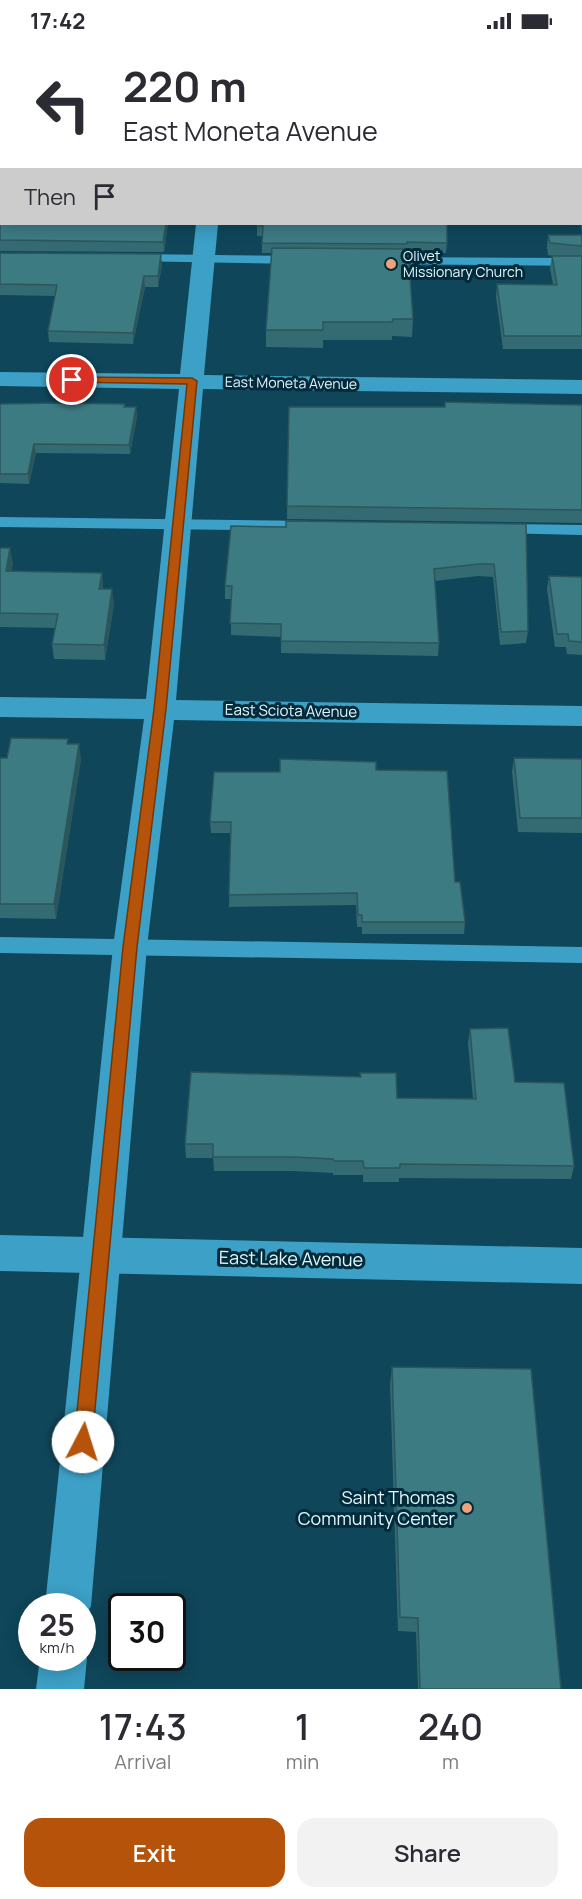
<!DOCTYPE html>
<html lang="en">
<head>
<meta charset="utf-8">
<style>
	:root { --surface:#fff; --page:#f2f2f3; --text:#2b2b33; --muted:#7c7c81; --accent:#b45309 }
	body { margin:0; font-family:Manrope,sans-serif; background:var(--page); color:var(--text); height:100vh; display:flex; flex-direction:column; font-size:22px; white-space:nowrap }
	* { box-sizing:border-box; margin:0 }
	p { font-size:20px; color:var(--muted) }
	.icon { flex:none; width:33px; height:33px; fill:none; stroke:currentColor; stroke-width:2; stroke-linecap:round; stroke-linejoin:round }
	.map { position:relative; height:1647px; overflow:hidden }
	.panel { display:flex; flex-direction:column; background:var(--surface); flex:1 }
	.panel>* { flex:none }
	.banner { position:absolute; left:0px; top:0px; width:582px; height:183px; box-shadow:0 3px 15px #0003; background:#fff; color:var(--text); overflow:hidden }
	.speed { position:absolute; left:18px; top:1551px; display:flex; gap:12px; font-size:30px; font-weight:700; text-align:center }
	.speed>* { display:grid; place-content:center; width:78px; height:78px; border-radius:50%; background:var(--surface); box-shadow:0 3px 15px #0003; line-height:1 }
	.speed small { font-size:15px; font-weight:400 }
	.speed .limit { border:3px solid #111; border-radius:9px; background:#fff; color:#111 }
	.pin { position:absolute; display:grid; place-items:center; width:51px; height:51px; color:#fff; margin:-26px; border:3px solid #fff; border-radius:50%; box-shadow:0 2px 6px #0007 }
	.me { position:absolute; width:66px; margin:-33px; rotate:5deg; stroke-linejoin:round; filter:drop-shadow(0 0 4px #0008) }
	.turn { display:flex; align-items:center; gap:21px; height:126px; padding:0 24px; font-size:27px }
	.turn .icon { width:78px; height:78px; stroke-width:2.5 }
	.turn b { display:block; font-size:42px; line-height:51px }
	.then { display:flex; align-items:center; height:57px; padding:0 24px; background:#0003; gap:12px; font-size:22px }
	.eta { display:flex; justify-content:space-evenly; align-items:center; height:102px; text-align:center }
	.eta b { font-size:36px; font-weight:600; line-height:42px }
	.cta { display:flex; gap:12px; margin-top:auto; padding:12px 24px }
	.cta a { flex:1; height:69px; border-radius:18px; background:var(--accent); color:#fff; font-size:24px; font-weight:600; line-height:69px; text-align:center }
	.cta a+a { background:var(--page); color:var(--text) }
	.status { display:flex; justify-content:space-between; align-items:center; height:42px; padding:0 30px; background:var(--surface); direction:ltr }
	.status svg { height:16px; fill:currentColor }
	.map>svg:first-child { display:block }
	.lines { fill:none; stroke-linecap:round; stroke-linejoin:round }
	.service { fill:#3da0c6; fill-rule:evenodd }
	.minor { fill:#3da0c6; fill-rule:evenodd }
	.tertiary { fill:#3da0c6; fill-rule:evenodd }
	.wall { fill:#346a71 }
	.shaded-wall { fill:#2b565c }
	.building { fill:#3d7b83; stroke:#2b565c; stroke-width:1.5 }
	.route { fill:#b45309; stroke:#753606; stroke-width:1.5 }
	.poi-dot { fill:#f0a27a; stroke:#002b3a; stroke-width:2 }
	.labels { text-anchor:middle; stroke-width:6; stroke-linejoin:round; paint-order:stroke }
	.far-poi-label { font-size:14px; fill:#e5f6ff; stroke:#002b3a; text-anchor:start }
	.far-street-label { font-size:14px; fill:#e5f6ff; stroke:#002b3a }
	.street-label { font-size:15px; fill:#e5f6ff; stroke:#002b3a }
	.near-street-label { font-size:18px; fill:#e5f6ff; stroke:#002b3a }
	.near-poi-label { font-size:18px; fill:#e5f6ff; stroke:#002b3a; text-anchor:end }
</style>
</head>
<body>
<div class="status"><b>17:42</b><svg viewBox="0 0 49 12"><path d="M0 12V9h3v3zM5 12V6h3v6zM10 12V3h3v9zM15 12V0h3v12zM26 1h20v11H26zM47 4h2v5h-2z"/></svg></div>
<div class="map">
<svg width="582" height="1647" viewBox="0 0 582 1647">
	<rect width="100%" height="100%" fill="#0f465a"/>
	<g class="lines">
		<g class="service">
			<polygon points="133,212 299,214 306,218 299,222 128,219 128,213"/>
			<polygon points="382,215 582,216 582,224 377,222 377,216"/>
			<polygon points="0,475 314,479 323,484 314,489 0,485"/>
			<polygon points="499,482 582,483 582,493 493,491 490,487 493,483"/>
			<polygon points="0,895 582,905 582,921 0,911"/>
		</g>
		<g class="minor">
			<rect x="215" y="0" width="18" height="2"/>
			<rect x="0" y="109" width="2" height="12"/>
			<rect x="580" y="115" width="2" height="12"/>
			<polygon points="196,182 218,182 204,333 582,338 582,352 203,347 176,658 582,664 582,684 174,678 147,905 91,1564 82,1581 82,1564 45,1564 113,905 144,677 0,675 0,655 146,657 179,347 0,344 0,330 180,332"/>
			<polygon points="82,1606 87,1616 84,1647 36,1647 40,1616 82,1616"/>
		</g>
		<polygon class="tertiary" points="0,1193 582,1206 582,1242 0,1229"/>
	</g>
	<g class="wall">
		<rect x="0" y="23" width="2" height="21"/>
		<polygon points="0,128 168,182 164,210 0,209"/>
		<polygon points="582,174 582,191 581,185"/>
		<polygon points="257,182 447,201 446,211 408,210 413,277 412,295 392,294 392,298 323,298 323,306 266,305 266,288 272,211 262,211 262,194 257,194"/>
		<polygon points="548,193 582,193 582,307 503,307 496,255 497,242 553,243 550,226 552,214 554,214 548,213 547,205"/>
		<polygon points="0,211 162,223 158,245 145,245 133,302 49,300 48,289 55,254 0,253"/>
		<polygon points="445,360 582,363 582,481 287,477 289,365 445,365"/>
		<polygon points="0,362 125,362 125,365 136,365 137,375 130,412 36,411 29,442 0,441"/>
		<polygon points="526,482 528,589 526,601 500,603 493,535 478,534 435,539 439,601 438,614 281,611 281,595 231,593 231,557 225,557 225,544 286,485"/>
		<polygon points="0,506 13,521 11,529 102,531 103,547 114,562 105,618 54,617 52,602 56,586 0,585"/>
		<polygon points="549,534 582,535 582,613 567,612 566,605 555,605 547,547"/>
		<polygon points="69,702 81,717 56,877 0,876 0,716 7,716"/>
		<polygon points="514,716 582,717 582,791 518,790 512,730"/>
		<polygon points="376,728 455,840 465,880 464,892 362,892 362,885 357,885 356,863 229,865 231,791 211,791 210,780 280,730"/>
		<polygon points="470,987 515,1040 574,1124 571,1137 399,1136 399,1140 363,1140 363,1133 333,1133 333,1131 293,1129 214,1129 213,1116 186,1116 185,1102 397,1056 473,1057 468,1001"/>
		<polygon points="392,1325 561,1647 418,1647 416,1590 398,1589 390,1341"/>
	</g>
	<g class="shaded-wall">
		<polygon points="1,12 2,22 0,23 0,13"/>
		<polygon points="166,182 168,182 164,210 163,200"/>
		<polygon points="161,212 162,223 158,245 158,234"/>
		<polygon points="144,234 145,245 133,302 133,291"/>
		<polygon points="136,365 137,375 130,412 129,403"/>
		<polygon points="34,402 36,411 29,442 28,432"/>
		<polygon points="10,506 13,521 8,543 6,529"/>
		<polygon points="102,531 103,545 101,562 99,547"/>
		<polygon points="112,547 114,562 105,618 104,603"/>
		<polygon points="79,702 81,717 56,877 54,862"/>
	</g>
	<g class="building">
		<polygon points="0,0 44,0 43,2 2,2 2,15 1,12 0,13"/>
		<rect x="122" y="0" width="33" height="2"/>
		<rect x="0" y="23" width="2" height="11"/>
		<polygon points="0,128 2,128 2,182 166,182 163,200 0,198"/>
		<polygon points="257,182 447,182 447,201 407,200 407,202 262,201 263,184 257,184"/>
		<polygon points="548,193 582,193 582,204 550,201"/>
		<polygon points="272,206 408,207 413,277 393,277 392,280 323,280 323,288 266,288"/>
		<polygon points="0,211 161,212 158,234 144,234 133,291 48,289 57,243 0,242"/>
		<polygon points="552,214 582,214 582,294 504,294 497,242 557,243"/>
		<polygon points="445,360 582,363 582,468 287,464 289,365 445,365"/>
		<polygon points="54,361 125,362 124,365 136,365 129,403 34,402 28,432 0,432 0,362"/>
		<polygon points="286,479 526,482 528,589 501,590 494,522 479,522 434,527 439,601 281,599 281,582 230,581 232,544 225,544 231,484 286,485"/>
		<polygon points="0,506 10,506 6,529 102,531 99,547 112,547 104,603 52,602 58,572 0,571"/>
		<polygon points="549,534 582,535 582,600 569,599 568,592 557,592"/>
		<polygon points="11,696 68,697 67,702 79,702 54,862 0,862 0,716 7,716"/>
		<polygon points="514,716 582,717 582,776 520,776"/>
		<polygon points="280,717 376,720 376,728 447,729 455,840 460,840 465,880 362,880 362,873 358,873 357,851 229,853 231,780 210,780 214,730 280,730"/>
		<polygon points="508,986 515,1040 564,1041 574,1124 400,1122 400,1126 364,1126 363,1119 334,1119 333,1117 293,1115 213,1115 213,1102 185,1102 191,1030 361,1035 360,1031 396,1031 397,1056 476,1057 470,987"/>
		<polygon points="392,1325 531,1327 561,1647 420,1647 418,1576 400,1575"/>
	</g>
	<polygon class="route" points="72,335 192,336 197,339 166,667 137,905 92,1400 89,1406 83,1409 77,1406 74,1400 123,905 154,667 187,342 68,340 68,336"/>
	<g class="poi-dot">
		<circle cx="391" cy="222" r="6"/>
		<circle cx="467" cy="1466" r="6"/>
	</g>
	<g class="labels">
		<g class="far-poi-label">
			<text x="403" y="219">Olivet<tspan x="403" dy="16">Missionary Church</tspan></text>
		</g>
		<g class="far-street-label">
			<text transform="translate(291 341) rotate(1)" y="5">East Moneta Avenue</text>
		</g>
		<g class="street-label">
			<text transform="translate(291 669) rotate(1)" y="5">East Sciota Avenue</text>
		</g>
		<g class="near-street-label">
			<text transform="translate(291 1217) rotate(1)" y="6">East Lake Avenue</text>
		</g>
		<g class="near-poi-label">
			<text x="455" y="1462">Saint Thomas<tspan x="455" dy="21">Community Center</tspan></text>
		</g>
	</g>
</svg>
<div class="speed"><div>25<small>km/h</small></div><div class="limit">30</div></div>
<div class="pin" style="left:72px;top:338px;background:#d93025"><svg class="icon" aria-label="arrive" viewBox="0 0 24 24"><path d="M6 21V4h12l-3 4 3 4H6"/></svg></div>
<svg class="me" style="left:83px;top:1400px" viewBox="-20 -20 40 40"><circle r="19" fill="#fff"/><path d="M0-13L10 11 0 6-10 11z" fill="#b45309"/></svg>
<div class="banner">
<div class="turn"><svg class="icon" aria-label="left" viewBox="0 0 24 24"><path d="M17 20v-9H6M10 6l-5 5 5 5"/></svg><div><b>220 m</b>East Moneta Avenue</div></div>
<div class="then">Then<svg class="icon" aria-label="arrive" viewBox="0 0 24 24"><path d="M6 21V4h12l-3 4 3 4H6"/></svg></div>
</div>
</div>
<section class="panel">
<div class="eta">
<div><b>17:43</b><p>Arrival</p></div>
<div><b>1</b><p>min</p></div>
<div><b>240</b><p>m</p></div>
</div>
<div class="cta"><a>Exit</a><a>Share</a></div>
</section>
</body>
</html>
